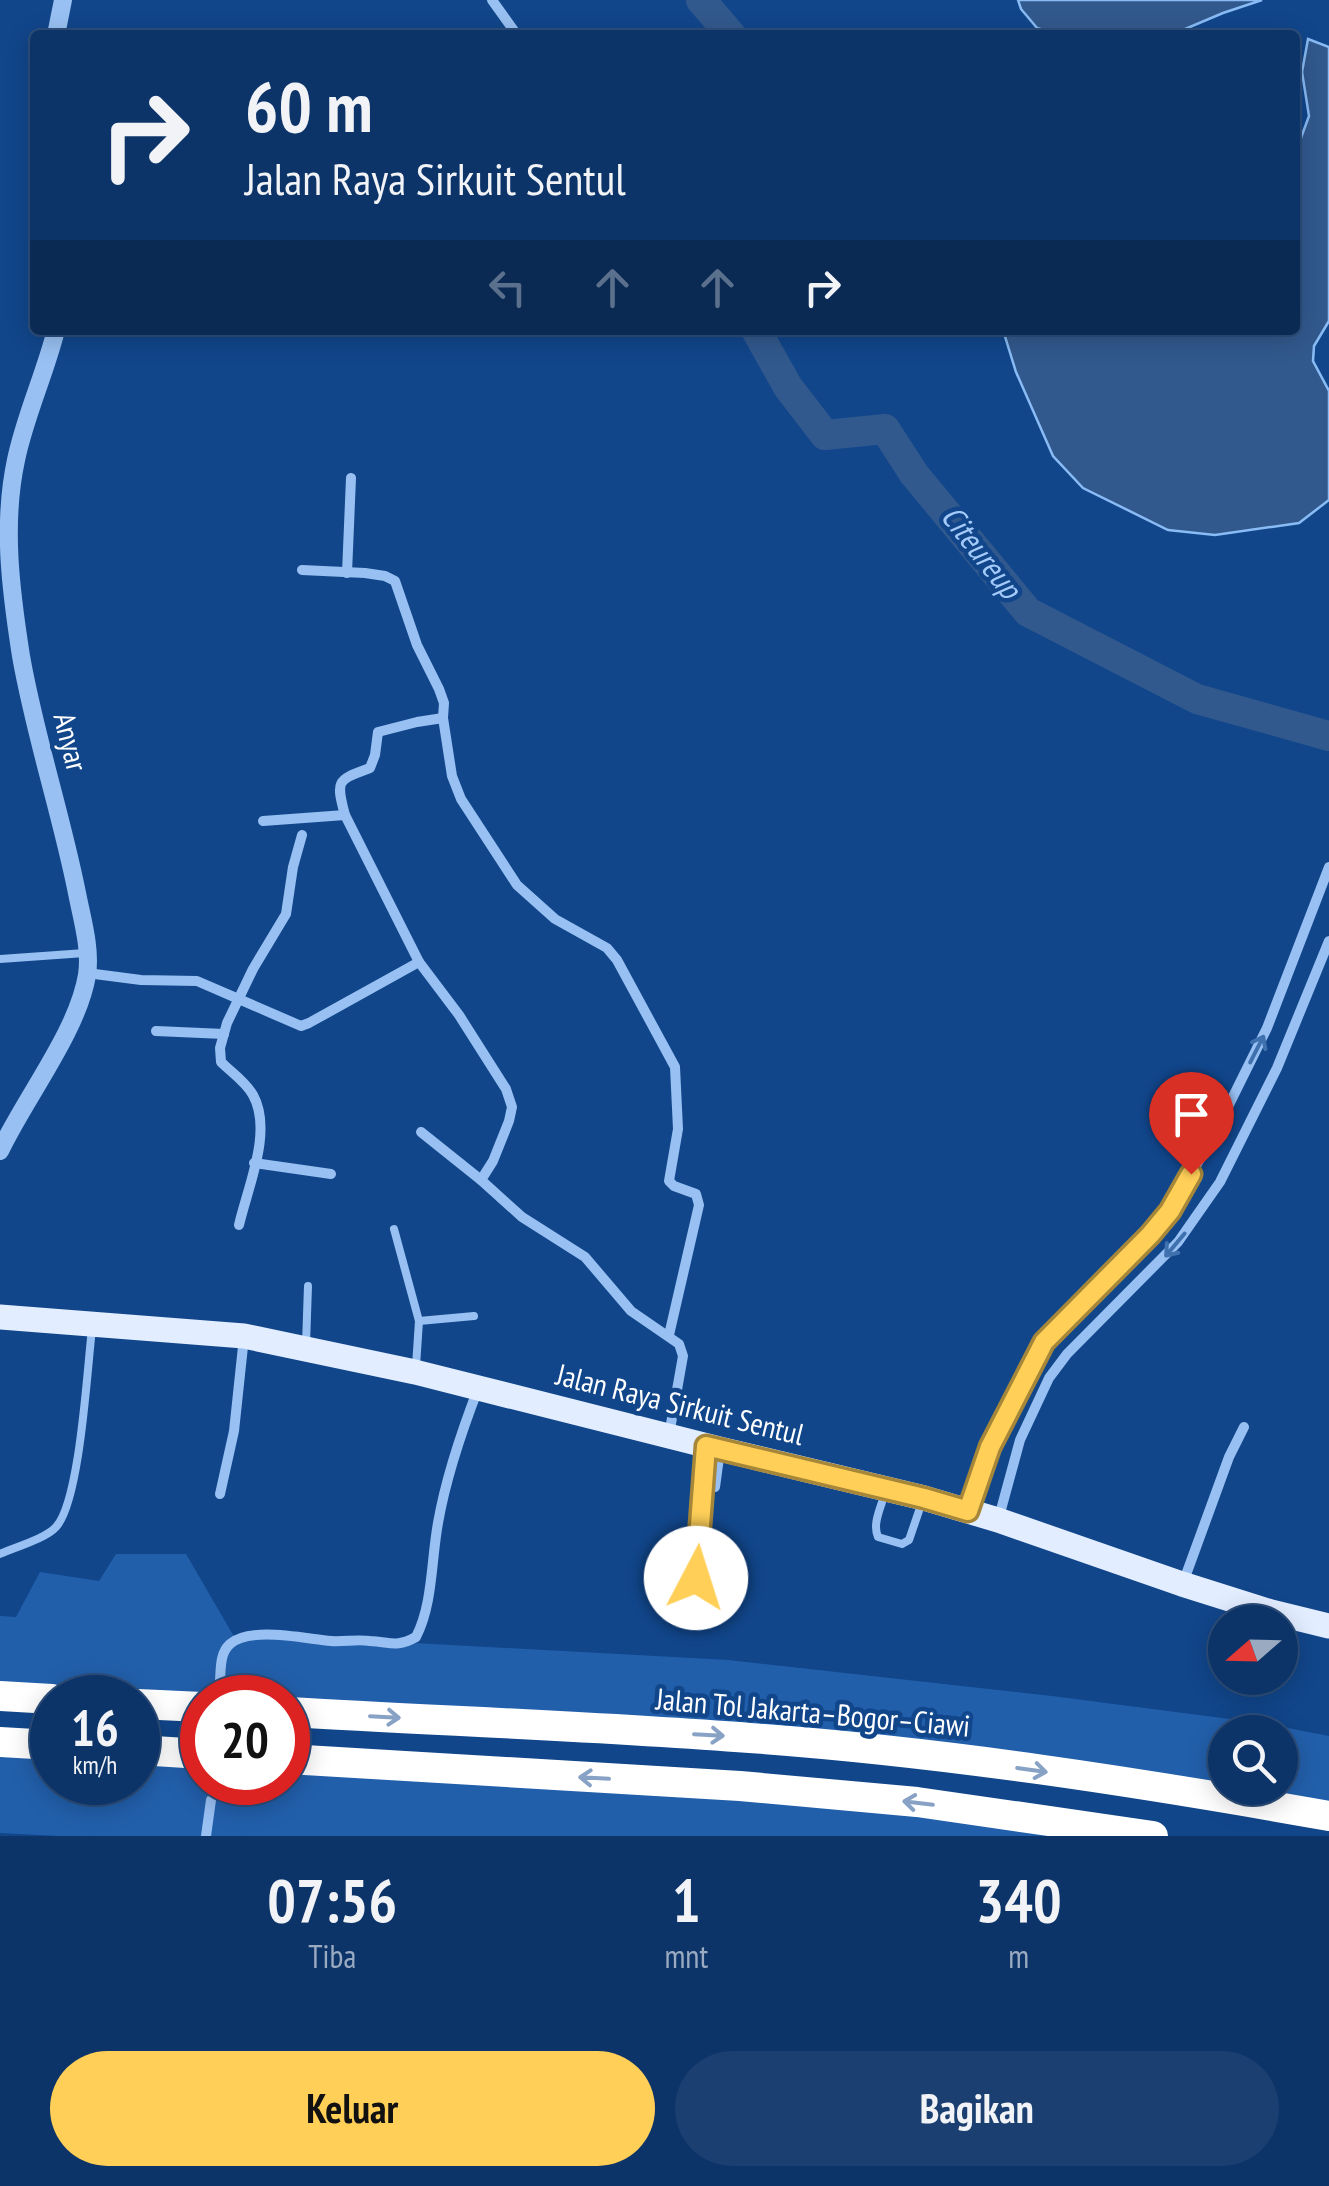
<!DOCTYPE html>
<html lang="id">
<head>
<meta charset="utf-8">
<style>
	:root { --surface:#0d3468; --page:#1b3f71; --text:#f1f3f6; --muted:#9aaac0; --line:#2d4f7c; --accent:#ffcf58 }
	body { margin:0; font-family:"PT Sans Narrow",sans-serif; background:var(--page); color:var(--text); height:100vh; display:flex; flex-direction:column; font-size:38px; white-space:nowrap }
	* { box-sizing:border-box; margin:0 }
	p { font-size:32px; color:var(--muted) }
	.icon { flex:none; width:55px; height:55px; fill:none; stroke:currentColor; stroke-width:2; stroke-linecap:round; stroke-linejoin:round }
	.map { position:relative; height:1836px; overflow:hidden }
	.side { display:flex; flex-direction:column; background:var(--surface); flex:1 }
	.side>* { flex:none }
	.guide { position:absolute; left:30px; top:30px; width:1270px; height:305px; border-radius:10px; box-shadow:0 5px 25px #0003,0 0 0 2px var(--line); background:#0d3468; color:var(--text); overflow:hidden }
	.needle { width:65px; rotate:250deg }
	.buttons { position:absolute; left:1208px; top:1605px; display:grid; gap:20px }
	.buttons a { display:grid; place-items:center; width:90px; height:90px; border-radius:50%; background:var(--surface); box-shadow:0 5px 25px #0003,0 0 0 2px var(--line); font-size:50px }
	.speed { position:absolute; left:30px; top:1675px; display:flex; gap:20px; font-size:50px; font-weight:700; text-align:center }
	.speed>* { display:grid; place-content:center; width:130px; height:130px; border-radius:50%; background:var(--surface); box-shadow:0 5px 25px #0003,0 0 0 2px var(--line); line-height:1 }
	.speed small { font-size:25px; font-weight:400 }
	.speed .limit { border:15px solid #d22; background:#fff; color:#111 }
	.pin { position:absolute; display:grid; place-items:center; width:85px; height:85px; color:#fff; margin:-102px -42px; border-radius:50% 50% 50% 0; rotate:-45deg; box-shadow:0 0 10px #0007 }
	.pin .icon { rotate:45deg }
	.me { position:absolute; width:110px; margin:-55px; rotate:5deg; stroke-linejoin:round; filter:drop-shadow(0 0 8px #0008) }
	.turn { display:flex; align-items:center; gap:35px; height:210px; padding:0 50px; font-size:45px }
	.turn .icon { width:130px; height:130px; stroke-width:2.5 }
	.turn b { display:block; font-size:70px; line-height:85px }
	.lanes { display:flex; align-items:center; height:95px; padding:0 50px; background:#0003; justify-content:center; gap:50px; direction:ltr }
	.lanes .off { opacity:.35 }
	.eta { display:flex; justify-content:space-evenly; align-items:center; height:170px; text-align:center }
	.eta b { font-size:60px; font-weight:600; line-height:70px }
	.cta { display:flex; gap:20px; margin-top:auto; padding:20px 50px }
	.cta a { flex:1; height:115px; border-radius:60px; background:var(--accent); color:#111; font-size:40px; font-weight:600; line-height:115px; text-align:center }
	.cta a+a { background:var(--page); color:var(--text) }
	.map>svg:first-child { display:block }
	.green { fill:#225fab; fill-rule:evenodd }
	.water { fill:#32598d; stroke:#89bbf5; stroke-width:2.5 }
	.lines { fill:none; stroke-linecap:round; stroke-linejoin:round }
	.river { stroke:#32598d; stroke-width:30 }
	.minor-tunnel { stroke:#35629c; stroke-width:10; stroke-dasharray:10 5; stroke-linecap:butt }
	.service { stroke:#98c0f2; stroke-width:8 }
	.minor { stroke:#98c0f2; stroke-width:10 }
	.tertiary { stroke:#98c0f2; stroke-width:18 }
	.primary { stroke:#e2edff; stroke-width:25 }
	.motorway { stroke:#fff; stroke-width:30 }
	.oneway { stroke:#4071af }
	.oneway2 { stroke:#88a2c5 }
	.route-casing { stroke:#a68739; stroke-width:25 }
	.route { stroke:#ffcf58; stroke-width:18 }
	.labels { text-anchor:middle; stroke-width:9; stroke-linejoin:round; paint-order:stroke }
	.street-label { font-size:30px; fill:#fff; stroke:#11468b }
	.water-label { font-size:32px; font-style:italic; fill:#a3caf9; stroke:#11468b }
</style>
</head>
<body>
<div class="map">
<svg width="1329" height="1836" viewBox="0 0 1329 1836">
	<rect width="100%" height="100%" fill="#11468b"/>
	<g class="green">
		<path d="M 116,1554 L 186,1554 L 236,1640 L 284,1636 L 728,1660 L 1052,1696 L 1268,1724 L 1329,1736 L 1329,1816 L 1216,1796 L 288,1698 L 0,1696 L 0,1616 L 16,1617 L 40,1572 L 99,1581 ZM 1225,1732 L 1280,1732 L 1280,1788 L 1225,1788 Z"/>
		<polygon points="0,1742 52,1745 52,1782 138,1782 138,1750 202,1754 202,1782 288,1782 288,1759 1153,1836 59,1836 0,1833"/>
	</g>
	<g class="water">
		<polygon points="1018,0 1262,0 1223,13 1171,35 1061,35 1037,28 1021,9"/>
		<polygon points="1308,39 1329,47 1329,321 1314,346 1313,361 1329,391 1329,500 1299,523 1215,535 1168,530 1083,488 1053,456 1016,372 1003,330 1295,330 1295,154 1309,116 1302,72"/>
	</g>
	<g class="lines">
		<g class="river">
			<polyline points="701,0 731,35"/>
			<polyline points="756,330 788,387 825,435 885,429 914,474 1028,612 1197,699 1329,736"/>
		</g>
		<g class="minor-tunnel">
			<polyline points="219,1698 220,1680"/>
			<polyline points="211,1800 212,1782"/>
		</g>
		<g class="service">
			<polyline points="0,959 85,953"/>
			<polyline points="394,1229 419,1321 416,1366"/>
			<polyline points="419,1321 474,1316"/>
			<polyline points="306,1344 308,1286"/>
			<path d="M 885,1493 C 881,1507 872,1524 878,1537 L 902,1544 L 909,1540 L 922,1502"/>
			<path d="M 0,1554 C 15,1547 45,1539 56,1527 C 80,1501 87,1370 92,1329"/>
			<polyline points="696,1579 706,1448"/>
		</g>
		<g class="minor">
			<polyline points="492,0 517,35"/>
			<polyline points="302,570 365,573 385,576 395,581 417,645 439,689 444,703 443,718 452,776 461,799 517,885 555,919 607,948 617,960 675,1067 678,1129 669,1181 674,1186 696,1194 699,1205 669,1335"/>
			<polyline points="347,573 351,478"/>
			<path d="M 345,815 C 335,779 338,780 370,768 L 375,755 L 378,732 L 417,722 L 443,718"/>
			<polyline points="263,821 345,815 419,962 459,1015 506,1089 512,1107 509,1121 493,1161 481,1180 522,1217 585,1257 631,1311 679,1344 683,1356 669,1435"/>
			<polyline points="87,973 141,980 197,981 301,1026 309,1023 419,962"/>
			<polyline points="156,1031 224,1034"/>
			<polyline points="421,1132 481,1180"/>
			<polyline points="254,1163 331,1174"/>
			<path d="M 239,1225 C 248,1186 273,1131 253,1095 C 245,1081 232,1073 221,1062 L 220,1048 L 227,1023 L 253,969 L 286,914 L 293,867 L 302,835"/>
			<polyline points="715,1487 720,1450"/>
			<polyline points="220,1494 234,1431 244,1337"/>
			<path d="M 968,1510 C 990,1447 1014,1378 1058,1326 L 1150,1235 L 1170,1211 L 1216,1131 L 1267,1028 L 1329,867"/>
			<polyline points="999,1517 1020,1440 1049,1378 1067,1354 1178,1242 1220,1182 1277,1068 1329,941"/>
			<polyline points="1183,1583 1229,1457 1244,1427"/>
			<path d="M 220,1680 C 221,1667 220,1653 230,1644 C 250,1626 306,1639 331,1641 C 344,1642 357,1639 370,1641 C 391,1642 396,1648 416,1637 C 433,1604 431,1561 438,1523 C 446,1477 461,1433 478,1389"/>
			<polyline points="206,1836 211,1800"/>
		</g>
		<g class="tertiary">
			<polyline points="56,35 63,0"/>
			<path d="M 0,1151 C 25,1098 78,1031 87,975 C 91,948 82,919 77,893 C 61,813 35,736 21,656 C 11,592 2,525 16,460 C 25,416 45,374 56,330"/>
		</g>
		<polyline class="primary" points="0,1317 244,1336 415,1372 720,1449 924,1498 998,1520 1182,1584 1271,1612 1329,1626"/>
		<g class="motorway">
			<polyline points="0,1696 52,1699"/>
			<polyline points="138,1704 202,1707"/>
			<path d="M 288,1712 C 442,1721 596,1726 750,1738 C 944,1752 1138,1782 1329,1816"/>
			<polyline points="0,1742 52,1745"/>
			<polyline points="138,1750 202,1754"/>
			<polyline points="288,1759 740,1786 917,1802 1153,1836"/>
		</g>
	</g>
	<defs><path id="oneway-shaft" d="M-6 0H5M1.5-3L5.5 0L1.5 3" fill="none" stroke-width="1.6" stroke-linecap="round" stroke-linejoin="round" transform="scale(2.5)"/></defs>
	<g class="oneway">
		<use href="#oneway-shaft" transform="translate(1257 1049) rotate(-63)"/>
		<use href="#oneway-shaft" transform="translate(1175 1245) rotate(130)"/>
	</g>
	<g class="oneway2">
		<use href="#oneway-shaft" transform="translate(385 1717) rotate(3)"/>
		<use href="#oneway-shaft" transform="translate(709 1735) rotate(3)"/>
		<use href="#oneway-shaft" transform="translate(1032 1770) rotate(8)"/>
		<use href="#oneway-shaft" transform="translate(594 1778) rotate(-177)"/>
		<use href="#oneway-shaft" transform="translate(918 1803) rotate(-173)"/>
	</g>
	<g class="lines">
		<defs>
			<polyline id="route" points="696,1578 706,1446 924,1498 968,1511 990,1447 1044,1342 1150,1235 1170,1211 1191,1174"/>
		</defs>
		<use href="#route" class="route-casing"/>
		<use href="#route" class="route"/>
	</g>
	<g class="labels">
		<g class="street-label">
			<text transform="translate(70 742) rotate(76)" y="10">Anyar</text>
			<text transform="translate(680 1405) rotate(14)" y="10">Jalan Raya Sirkuit Sentul</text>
			<text transform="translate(813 1713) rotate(5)" y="10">Jalan Tol Jakarta–Bogor–Ciawi</text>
		</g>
		<g class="water-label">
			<text transform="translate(981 552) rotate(52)" y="11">Citeureup</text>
		</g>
	</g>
</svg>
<div class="buttons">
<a><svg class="needle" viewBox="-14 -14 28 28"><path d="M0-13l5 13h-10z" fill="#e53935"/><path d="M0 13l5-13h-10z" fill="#9aaac0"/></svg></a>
<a><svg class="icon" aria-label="search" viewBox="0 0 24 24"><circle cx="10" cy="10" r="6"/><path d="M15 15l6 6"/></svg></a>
</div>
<div class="speed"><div>16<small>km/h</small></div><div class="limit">20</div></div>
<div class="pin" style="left:1191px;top:1174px;background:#d93025"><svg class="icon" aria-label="arrive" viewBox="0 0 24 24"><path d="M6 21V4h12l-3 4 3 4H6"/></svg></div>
<svg class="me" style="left:696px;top:1578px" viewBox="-20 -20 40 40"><circle r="19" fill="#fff"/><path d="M0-13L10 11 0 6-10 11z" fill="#ffcf58"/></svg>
<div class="guide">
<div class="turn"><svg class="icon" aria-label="right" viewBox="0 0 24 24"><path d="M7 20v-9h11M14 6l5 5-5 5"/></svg><div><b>60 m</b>Jalan Raya Sirkuit Sentul</div></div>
<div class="lanes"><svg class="icon off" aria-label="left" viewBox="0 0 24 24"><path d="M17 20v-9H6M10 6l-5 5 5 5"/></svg><svg class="icon off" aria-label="ahead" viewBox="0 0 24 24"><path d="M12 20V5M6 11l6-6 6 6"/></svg><svg class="icon off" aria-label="ahead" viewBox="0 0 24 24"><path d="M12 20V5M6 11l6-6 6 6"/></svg><svg class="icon" aria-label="right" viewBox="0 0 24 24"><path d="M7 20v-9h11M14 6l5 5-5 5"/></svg></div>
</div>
</div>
<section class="side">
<div class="eta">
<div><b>07:56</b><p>Tiba</p></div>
<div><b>1</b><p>mnt</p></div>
<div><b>340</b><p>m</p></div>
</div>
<div class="cta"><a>Keluar</a><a>Bagikan</a></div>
</section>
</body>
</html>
